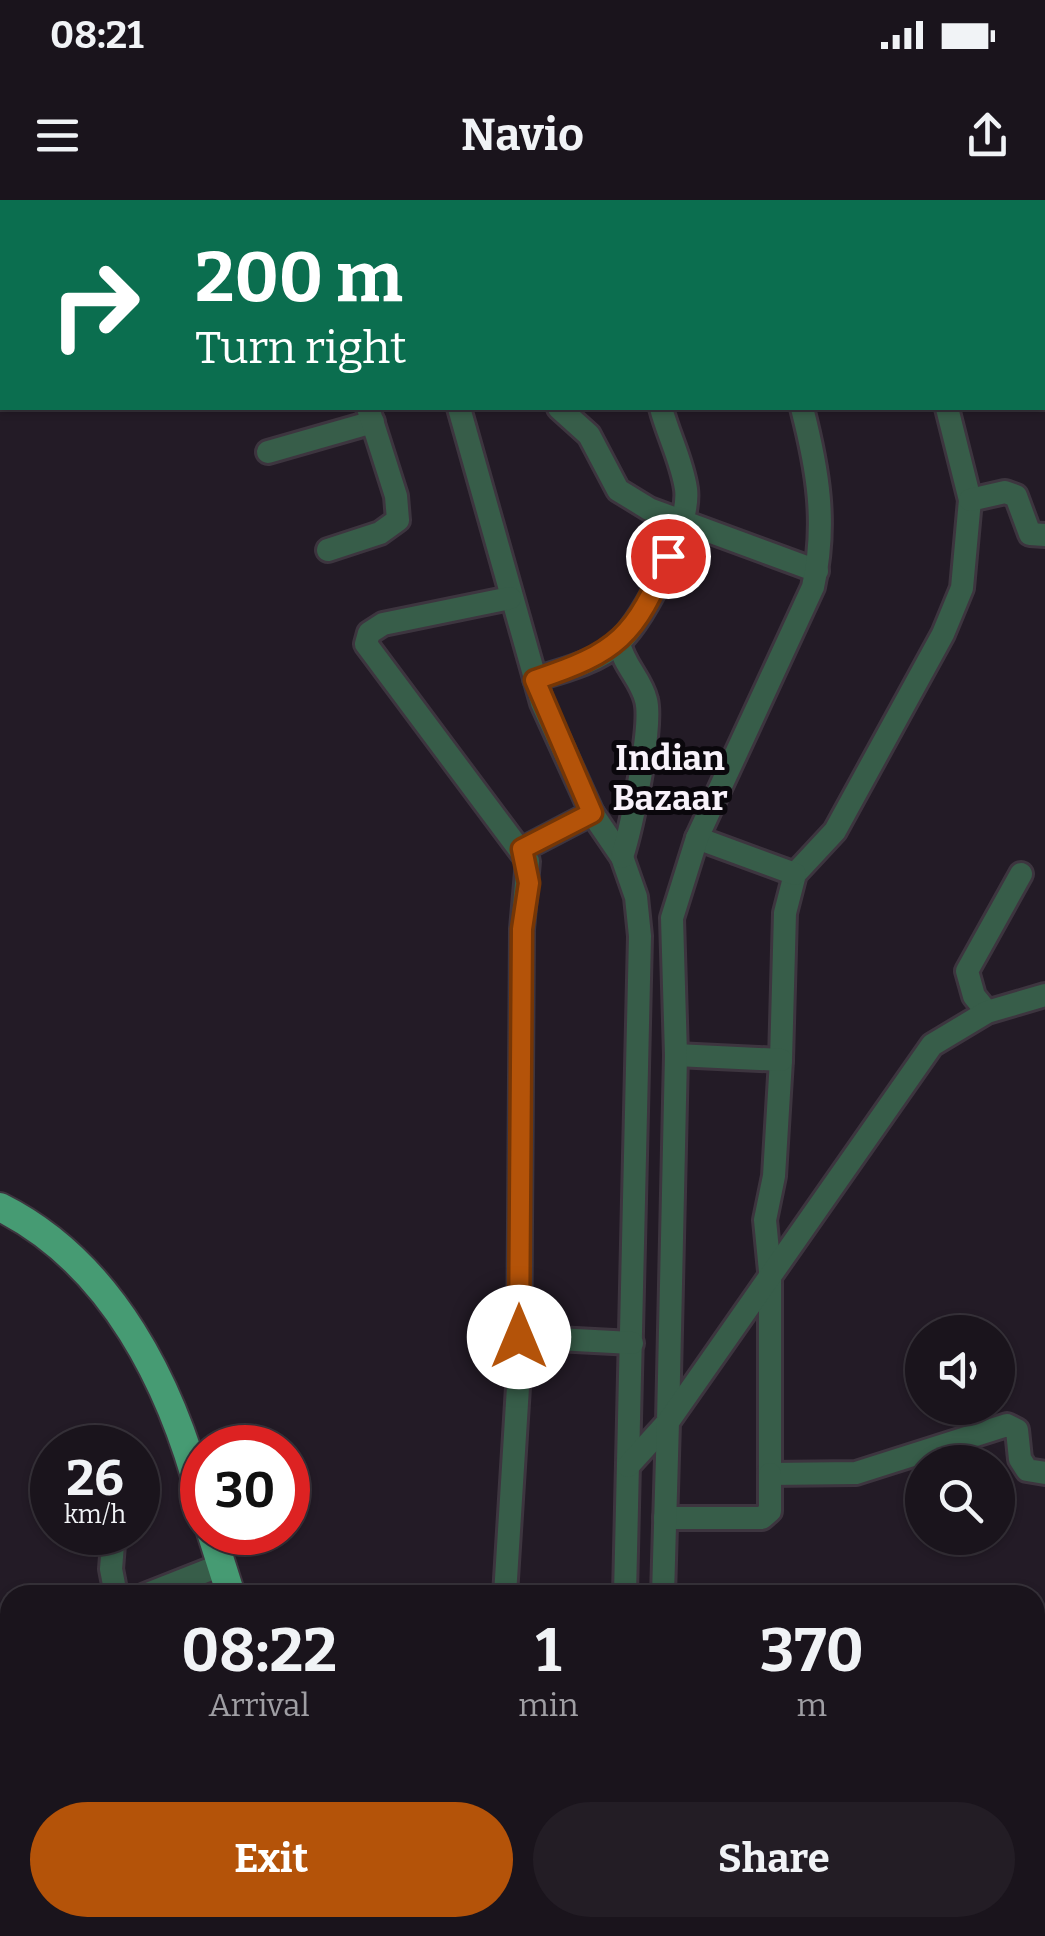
<!DOCTYPE html>
<html lang="en">
<head>
<meta charset="utf-8">
<style>
	:root { --surface:#1a141c; --page:#231d25; --text:#f1f3f6; --muted:#9f9ea3; --line:#38333b; --accent:#b45309 }
	body { margin:0; font-family:Bitter,serif; background:var(--page); color:var(--text); height:100vh; display:flex; flex-direction:column; font-size:38px; white-space:nowrap }
	* { box-sizing:border-box; margin:0 }
	p { font-size:32px; color:var(--muted) }
	.icon { flex:none; width:55px; height:55px; fill:none; stroke:currentColor; stroke-width:2; stroke-linecap:round; stroke-linejoin:round }
	.map { position:relative; flex:1; overflow:hidden }
	.sheet { position:absolute; left:0px; top:1385px; width:1045px; height:352px; display:flex; flex-direction:column; background:var(--surface); border-radius:30px 30px 0 0; box-shadow:0 2px 8px #0004,0 0 0 2px var(--line) }
	.sheet>* { flex:none }
	.top-card { position:absolute; left:0px; top:0px; width:1045px; height:210px; box-shadow:0 2px 8px #0004,0 0 0 2px var(--line); background:#0b6e4f; color:#fff; overflow:hidden }
	.tools { position:absolute; left:905px; top:1115px; display:grid; gap:20px }
	.tools a { display:grid; place-items:center; width:110px; height:110px; border-radius:50%; background:var(--surface); box-shadow:0 2px 8px #0004,0 0 0 2px var(--line); font-size:50px }
	.speed { position:absolute; left:30px; top:1225px; display:flex; gap:20px; font-size:50px; font-weight:700; text-align:center }
	.speed>* { display:grid; place-content:center; width:130px; height:130px; border-radius:50%; background:var(--surface); box-shadow:0 2px 8px #0004,0 0 0 2px var(--line); line-height:1 }
	.speed small { font-size:25px; font-weight:400 }
	.speed .limit { border:15px solid #d22; background:#fff; color:#111 }
	.pin { position:absolute; display:grid; place-items:center; width:85px; height:85px; color:#fff; margin:-42px; border:5px solid #fff; border-radius:50%; box-shadow:0 2px 10px #0007 }
	.me { position:absolute; width:110px; margin:-55px; rotate:0deg; stroke-linejoin:round; filter:drop-shadow(0 0 8px #0008) }
	.turn { display:flex; align-items:center; gap:35px; height:210px; padding:0 30px; font-size:45px }
	.turn .icon { width:130px; height:130px; stroke-width:2.5 }
	.turn b { display:block; font-size:70px; line-height:85px }
	.eta { display:flex; justify-content:space-evenly; align-items:center; height:170px; text-align:center }
	.eta b { font-size:60px; font-weight:700; line-height:70px }
	.button { display:flex; gap:20px; margin-top:auto; padding:20px 30px }
	.button a { flex:1; height:115px; border-radius:60px; background:var(--accent); color:#fff; font-size:40px; font-weight:700; line-height:115px; text-align:center }
	.button a+a { background:var(--page); color:var(--text) }
	.status { display:flex; justify-content:space-between; align-items:center; height:70px; padding:0 50px; background:var(--surface); direction:ltr }
	.status svg { height:28px; fill:currentColor }
	header { display:flex; justify-content:space-between; align-items:center; height:130px; padding:0 30px; background:var(--surface); font-size:45px; font-weight:700 }
	.map>svg:first-child { display:block }
	.lines { fill:none; stroke-linecap:round; stroke-linejoin:round }
	.minor-casing { stroke:#3d353f; stroke-width:28 }
	.major-casing { stroke:#3d353f; stroke-width:32 }
	.minor { stroke:#375d49; stroke-width:22 }
	.major { stroke:#469b73; stroke-width:28 }
	.route-casing { stroke:#753606; stroke-width:25 }
	.route { stroke:#b45309; stroke-width:18 }
	.labels { text-anchor:middle; stroke-width:10; stroke-linejoin:round; paint-order:stroke }
	.quarter-label { font-size:35px; font-weight:bold; fill:#f8f2fa; stroke:#0a070c }
</style>
</head>
<body>
<div class="status"><b>08:21</b><svg viewBox="0 0 49 12"><path d="M0 12V9h3v3zM5 12V6h3v6zM10 12V3h3v9zM15 12V0h3v12zM26 1h20v11H26zM47 4h2v5h-2z"/></svg></div>
<header><svg class="icon" aria-label="menu" viewBox="0 0 24 24"><path d="M4 6h16M4 12h16M4 18h16"/></svg>Navio<svg class="icon" aria-label="share" viewBox="0 0 24 24"><path d="M12 15V3M7 8l5-5 5 5M5 13v7h14v-7"/></svg></header>
<div class="map">
<svg width="1045" height="1736" viewBox="0 0 1045 1736">
	<rect width="100%" height="100%" fill="#231b26"/>
	<g class="lines">
		<defs>
			<g id="minor">
				<polyline points="417,0 417,2"/>
				<polyline points="745,0 745,2"/>
				<polyline points="883,0 884,2"/>
				<polyline points="459,208 542,503 592,613 622,657 636,697 640,736 625,1395"/>
				<polyline points="559,208 589,235 618,290 649,309 817,371"/>
				<polyline points="947,208 970,300 962,388 943,434 835,631 795,674 785,713 781,860 774,976 765,1020 770,1071 770,1274 856,1273 1007,1225 1017,1230 1020,1259 1027,1270 1045,1273"/>
				<polyline points="268,252 373,222"/>
				<polyline points="970,300 1005,292 1016,296 1030,334 1045,335"/>
				<polyline points="328,350 380,333 398,320 396,296 368,208"/>
				<path d="M 619,443 C 624,466 641,479 646,500 C 653,526 631,629 622,657"/>
				<path d="M 535,479 C 562,471 598,462 619,442 C 646,418 691,325 686,289 C 682,261 668,235 661,208"/>
				<polyline points="697,638 795,674"/>
				<polyline points="523,649 592,613"/>
				<polyline points="987,812 974,796 967,771 1021,674"/>
				<polyline points="676,855 781,860"/>
				<polyline points="519,1137 632,1143"/>
				<path d="M 628,1266 L 668,1222 L 676,855 L 672,718 L 697,638 L 813,387 C 827,324 818,270 802,208"/>
				<polyline points="665,1318 762,1318 770,1311 770,1274"/>
				<polyline points="114,1332 111,1369 116,1395"/>
				<polyline points="145,1395 221,1365"/>
				<polyline points="505,1395 519,1171 522,729 528,661 366,444 369,433 383,424 510,398"/>
				<polyline points="663,1395 668,1222 932,845 987,812 1045,795"/>
				<polyline points="0,1464 10,1460"/>
				<polyline points="497,1736 497,1728"/>
				<polyline points="616,1736 617,1728"/>
			</g>
			<g id="major">
				<path d="M 0,1007 C 112,1063 172,1185 202,1301"/>
				<polyline points="211,1332 231,1395"/>
				<polyline points="396,1728 401,1736"/>
			</g>
		</defs>
		<use href="#minor" class="minor-casing"/>
		<use href="#major" class="major-casing"/>
		<use href="#minor" class="minor"/>
		<use href="#major" class="major"/>
	</g>
	<g class="lines">
		<defs>
			<path id="route" d="M 519,1137 L 522,729 L 529,683 L 522,649 L 592,613 L 535,480 C 617,453 636,436 668,356"/>
		</defs>
		<use href="#route" class="route-casing"/>
		<use href="#route" class="route"/>
	</g>
	<g class="labels">
		<g class="quarter-label">
			<text x="670" y="570">Indian<tspan x="670" dy="40">Bazaar</tspan></text>
		</g>
	</g>
</svg>
<div class="tools">
<a><svg class="icon" aria-label="sound" viewBox="0 0 24 24"><path d="M4 9h4l5-4v14l-5-4H4zM17 9q2 3 0 6"/></svg></a>
<a><svg class="icon" aria-label="search" viewBox="0 0 24 24"><circle cx="10" cy="10" r="6"/><path d="M15 15l6 6"/></svg></a>
</div>
<div class="speed"><div>26<small>km/h</small></div><div class="limit">30</div></div>
<div class="pin" style="left:668px;top:356px;background:#d93025"><svg class="icon" aria-label="arrive" viewBox="0 0 24 24"><path d="M6 21V4h12l-3 4 3 4H6"/></svg></div>
<svg class="me" style="left:519px;top:1137px" viewBox="-20 -20 40 40"><circle r="19" fill="#fff"/><path d="M0-13L10 11 0 6-10 11z" fill="#b45309"/></svg>
<div class="top-card">
<div class="turn"><svg class="icon" aria-label="right" viewBox="0 0 24 24"><path d="M7 20v-9h11M14 6l5 5-5 5"/></svg><div><b>200 m</b>Turn right</div></div>
</div>
<section class="sheet">
<div class="eta">
<div><b>08:22</b><p>Arrival</p></div>
<div><b>1</b><p>min</p></div>
<div><b>370</b><p>m</p></div>
</div>
<div class="button"><a>Exit</a><a>Share</a></div>
</section>
</div>
</body>
</html>
